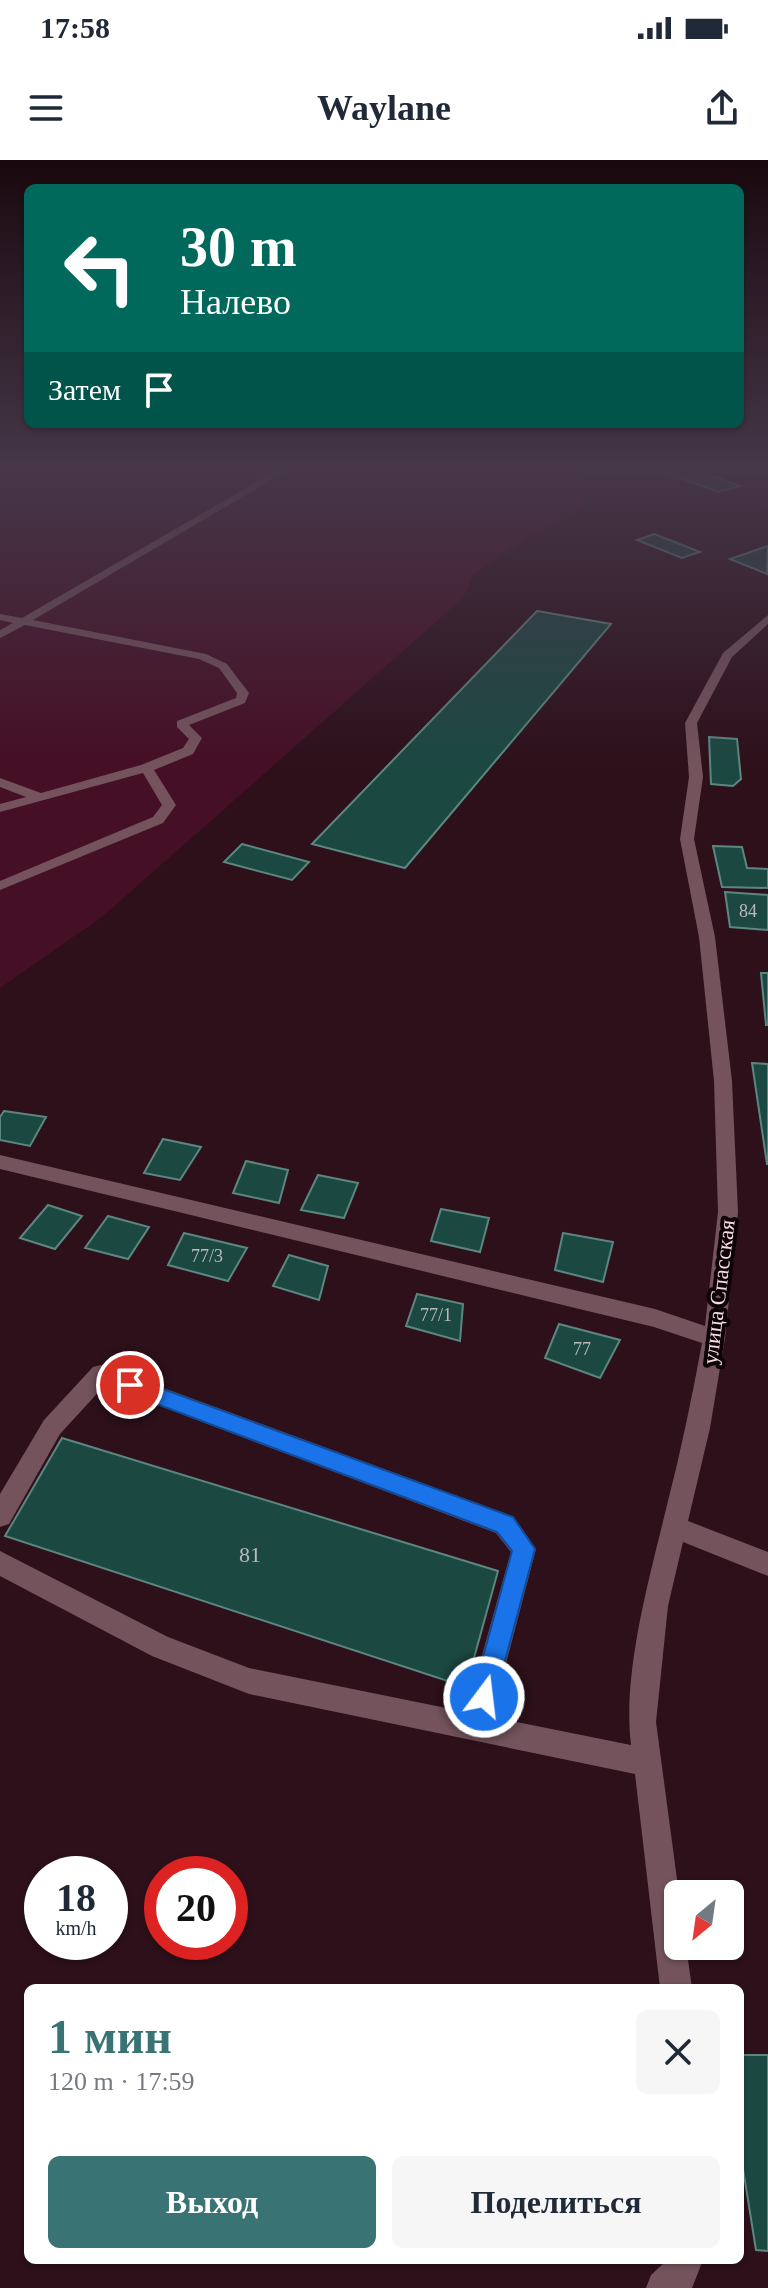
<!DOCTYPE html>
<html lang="ru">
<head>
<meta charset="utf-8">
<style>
	:root { --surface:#fff; --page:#f6f6f7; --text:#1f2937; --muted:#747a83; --accent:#397374 }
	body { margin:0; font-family:Georgia,serif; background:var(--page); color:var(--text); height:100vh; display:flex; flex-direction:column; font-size:30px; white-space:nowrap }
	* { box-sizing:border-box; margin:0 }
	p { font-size:26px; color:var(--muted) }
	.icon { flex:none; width:44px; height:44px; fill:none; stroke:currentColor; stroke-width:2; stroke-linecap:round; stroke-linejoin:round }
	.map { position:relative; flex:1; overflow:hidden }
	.sheet { position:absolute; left:24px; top:1824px; width:720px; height:280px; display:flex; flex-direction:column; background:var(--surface); border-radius:12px; box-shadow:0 2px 6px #0004 }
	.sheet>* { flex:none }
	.hud { position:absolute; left:24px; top:24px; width:720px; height:244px; border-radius:12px; box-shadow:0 2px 6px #0004; background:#00695c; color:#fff; overflow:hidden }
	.needle { width:52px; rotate:209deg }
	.buttons { position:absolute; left:664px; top:1720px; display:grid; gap:16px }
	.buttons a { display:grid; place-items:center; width:80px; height:80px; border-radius:12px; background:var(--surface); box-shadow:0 2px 6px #0004; font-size:40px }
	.speed { position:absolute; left:24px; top:1696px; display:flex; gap:16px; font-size:40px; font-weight:700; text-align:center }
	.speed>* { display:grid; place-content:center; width:104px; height:104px; border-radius:50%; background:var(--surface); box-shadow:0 2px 6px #0004; line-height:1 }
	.speed small { font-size:20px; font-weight:400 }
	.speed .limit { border:12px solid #d22; background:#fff; color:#111 }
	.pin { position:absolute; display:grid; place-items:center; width:68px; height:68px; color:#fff; margin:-34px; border:4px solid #fff; border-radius:50%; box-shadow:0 2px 8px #0007 }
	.me { position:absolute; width:88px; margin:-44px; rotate:15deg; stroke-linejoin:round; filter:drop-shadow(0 0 6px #0008) }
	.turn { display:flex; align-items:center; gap:28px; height:168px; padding:0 24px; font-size:36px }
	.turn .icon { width:104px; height:104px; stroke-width:2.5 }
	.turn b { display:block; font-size:56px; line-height:68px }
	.then { display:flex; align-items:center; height:76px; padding:0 24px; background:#0003; gap:16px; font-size:30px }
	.round { display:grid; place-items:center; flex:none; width:84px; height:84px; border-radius:12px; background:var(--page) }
	.summary { display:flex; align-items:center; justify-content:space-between; height:136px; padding:0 24px }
	h1 { font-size:48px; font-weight:600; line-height:60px; color:var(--accent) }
	.primary-button { display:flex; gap:16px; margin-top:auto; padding:16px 24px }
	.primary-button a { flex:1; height:92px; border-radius:12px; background:var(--accent); color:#fff; font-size:32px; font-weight:600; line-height:92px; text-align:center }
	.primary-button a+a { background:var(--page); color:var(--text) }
	.status { display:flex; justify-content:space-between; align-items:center; height:56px; padding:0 40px; background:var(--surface); direction:ltr }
	.status svg { height:22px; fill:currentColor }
	header { display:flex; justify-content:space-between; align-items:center; height:104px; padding:0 24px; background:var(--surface); font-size:36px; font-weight:600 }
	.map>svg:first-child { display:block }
	.green { fill:#450f25 }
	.building { fill:#1c4842; stroke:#5b8780; stroke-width:2 }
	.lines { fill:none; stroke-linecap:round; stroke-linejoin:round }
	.minor { fill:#74535c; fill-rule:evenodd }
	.route { fill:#1a73e8; stroke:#114b97; stroke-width:2 }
	.labels { text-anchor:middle; stroke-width:8; stroke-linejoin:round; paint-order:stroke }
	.number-label { font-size:18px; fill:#bdb8bb }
	.street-label { font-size:22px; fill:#f3dde3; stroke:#0d0306 }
	.near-number-label { font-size:22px; fill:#bdb8bb }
</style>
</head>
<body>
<div class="status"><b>17:58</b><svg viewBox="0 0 49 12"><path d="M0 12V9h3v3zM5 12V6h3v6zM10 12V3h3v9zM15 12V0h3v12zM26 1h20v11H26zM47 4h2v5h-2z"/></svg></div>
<header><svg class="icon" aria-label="menu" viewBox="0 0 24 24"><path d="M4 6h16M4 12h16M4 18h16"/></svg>Waylane<svg class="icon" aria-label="share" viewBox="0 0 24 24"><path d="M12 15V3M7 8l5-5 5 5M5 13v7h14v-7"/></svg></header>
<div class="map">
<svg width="768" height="2128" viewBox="0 0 768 2128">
	<rect width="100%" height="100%" fill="#2d101a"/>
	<polygon class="green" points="0,306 573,306 587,338 582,350 530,376 474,413 463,438 102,757 0,828"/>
	<g class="building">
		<polygon points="648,306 687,306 740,326 718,332"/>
		<polygon points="654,374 700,392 682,398 637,380"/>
		<polygon points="768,386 767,414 730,399"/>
		<polygon points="537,451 611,464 405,708 312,684"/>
		<polygon points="709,577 737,579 741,619 733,626 711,624"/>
		<polygon points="242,684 309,702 292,720 224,702"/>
		<polygon points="713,686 742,687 747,708 768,709 768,728 722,727"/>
		<polygon points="725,732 768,735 768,770 730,767"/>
		<polygon points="761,813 768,813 768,865 766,865"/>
		<polygon points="752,903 768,904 768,1004 767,1004"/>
		<polygon points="4,951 46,957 30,986 0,980 0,957"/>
		<polygon points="163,979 201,987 180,1020 144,1013"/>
		<polygon points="246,1001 288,1010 279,1043 233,1033"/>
		<polygon points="318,1015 358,1023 344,1058 301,1050"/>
		<polygon points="48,1045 82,1056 55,1089 20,1078"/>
		<polygon points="441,1049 489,1058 480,1092 431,1081"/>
		<polygon points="108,1056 149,1067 128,1099 85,1088"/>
		<polygon points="184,1073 247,1088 228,1121 168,1105"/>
		<polygon points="563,1073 613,1082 603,1122 555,1110"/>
		<polygon points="289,1095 328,1106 319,1140 273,1126"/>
		<polygon points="417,1134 463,1144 460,1181 406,1166"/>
		<polygon points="559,1164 620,1180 600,1218 545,1198"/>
		<polygon points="62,1278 498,1411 466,1527 5,1376"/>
		<polygon points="740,1895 768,1895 768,2091 756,2090 740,1990"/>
	</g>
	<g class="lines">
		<g class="minor">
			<polygon points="284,306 295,306 33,460 206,494 227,504 249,533 245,543 189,565 202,578 193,594 154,610 176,645 163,663 0,730 0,721 153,657 162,645 143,613 0,652 0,644 26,637 0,627 0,618 41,633 141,605 183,588 189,579 177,567 177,561 236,538 237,533 219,508 199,499 25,465 0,478 0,470 13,463 0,460 0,454 22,458"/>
			<path d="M 768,455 L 768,464 L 732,497 L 697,563 L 703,617 L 694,679 L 715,777 L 732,921 L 738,1052 L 725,1178 L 710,1268 L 688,1361 L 768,1392 L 768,1416 L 683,1382 L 668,1446 L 656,1562 L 679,1734 L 678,1786 L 686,1786 L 692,1828 L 660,1828 L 635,1614 L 249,1534 L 152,1496 L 0,1416 L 0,1391 L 168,1477 L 249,1508 L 466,1552 L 511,1392 L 496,1373 L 105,1225 L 60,1274 L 9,1364 L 0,1367 L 0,1334 L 44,1260 L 93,1207 L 101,1205 L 514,1357 L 536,1389 L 492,1557 L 631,1585 C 622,1513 650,1416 667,1345 C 681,1291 692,1237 702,1183 L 654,1167 L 0,1009 L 0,995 L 655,1149 L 705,1166 L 718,1052 L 714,921 L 699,777 L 680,679 L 689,617 L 685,563 L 723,493 Z"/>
			<polygon points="667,2100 703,2100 692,2128 646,2128 651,2115"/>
		</g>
	</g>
	<linearGradient id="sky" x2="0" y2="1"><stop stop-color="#19090e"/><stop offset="0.51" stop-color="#463749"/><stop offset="1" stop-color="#463749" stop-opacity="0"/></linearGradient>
	<rect width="768" height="604" fill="url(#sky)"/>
	<polygon class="route" points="130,1217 513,1357 535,1389 493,1546 484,1550 475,1546 472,1537 512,1391 497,1372 122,1231 119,1225"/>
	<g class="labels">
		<g class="number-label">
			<text x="748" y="757">84</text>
			<text x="207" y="1102">77/3</text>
			<text x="436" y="1161">77/1</text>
			<text x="582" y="1195">77</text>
		</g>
		<g class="street-label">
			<text transform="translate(718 1132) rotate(-83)" y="8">улица Спасская</text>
		</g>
		<g class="near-number-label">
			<text x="250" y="1402">81</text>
		</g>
	</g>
</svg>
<div class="buttons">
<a><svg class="needle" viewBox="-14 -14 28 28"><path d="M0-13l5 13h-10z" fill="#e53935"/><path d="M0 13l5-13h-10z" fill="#747a83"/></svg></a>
</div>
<div class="speed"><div>18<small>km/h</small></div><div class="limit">20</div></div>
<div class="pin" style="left:130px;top:1225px;background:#d93025"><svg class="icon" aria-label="arrive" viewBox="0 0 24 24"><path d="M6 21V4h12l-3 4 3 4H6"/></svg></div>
<svg class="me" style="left:484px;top:1537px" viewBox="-20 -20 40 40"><circle r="17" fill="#1a73e8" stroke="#fff" stroke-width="3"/><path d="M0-11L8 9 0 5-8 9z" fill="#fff"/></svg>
<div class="hud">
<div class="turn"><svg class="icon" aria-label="left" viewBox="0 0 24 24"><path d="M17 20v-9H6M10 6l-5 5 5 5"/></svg><div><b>30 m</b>Налево</div></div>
<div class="then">Затем<svg class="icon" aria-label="arrive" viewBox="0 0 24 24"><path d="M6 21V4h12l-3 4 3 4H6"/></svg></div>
</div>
<section class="sheet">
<div class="summary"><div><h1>1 мин</h1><p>120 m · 17:59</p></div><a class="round"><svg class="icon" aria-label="close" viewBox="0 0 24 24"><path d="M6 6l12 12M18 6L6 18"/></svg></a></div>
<div class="primary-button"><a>Выход</a><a>Поделиться</a></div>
</section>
</div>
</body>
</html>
